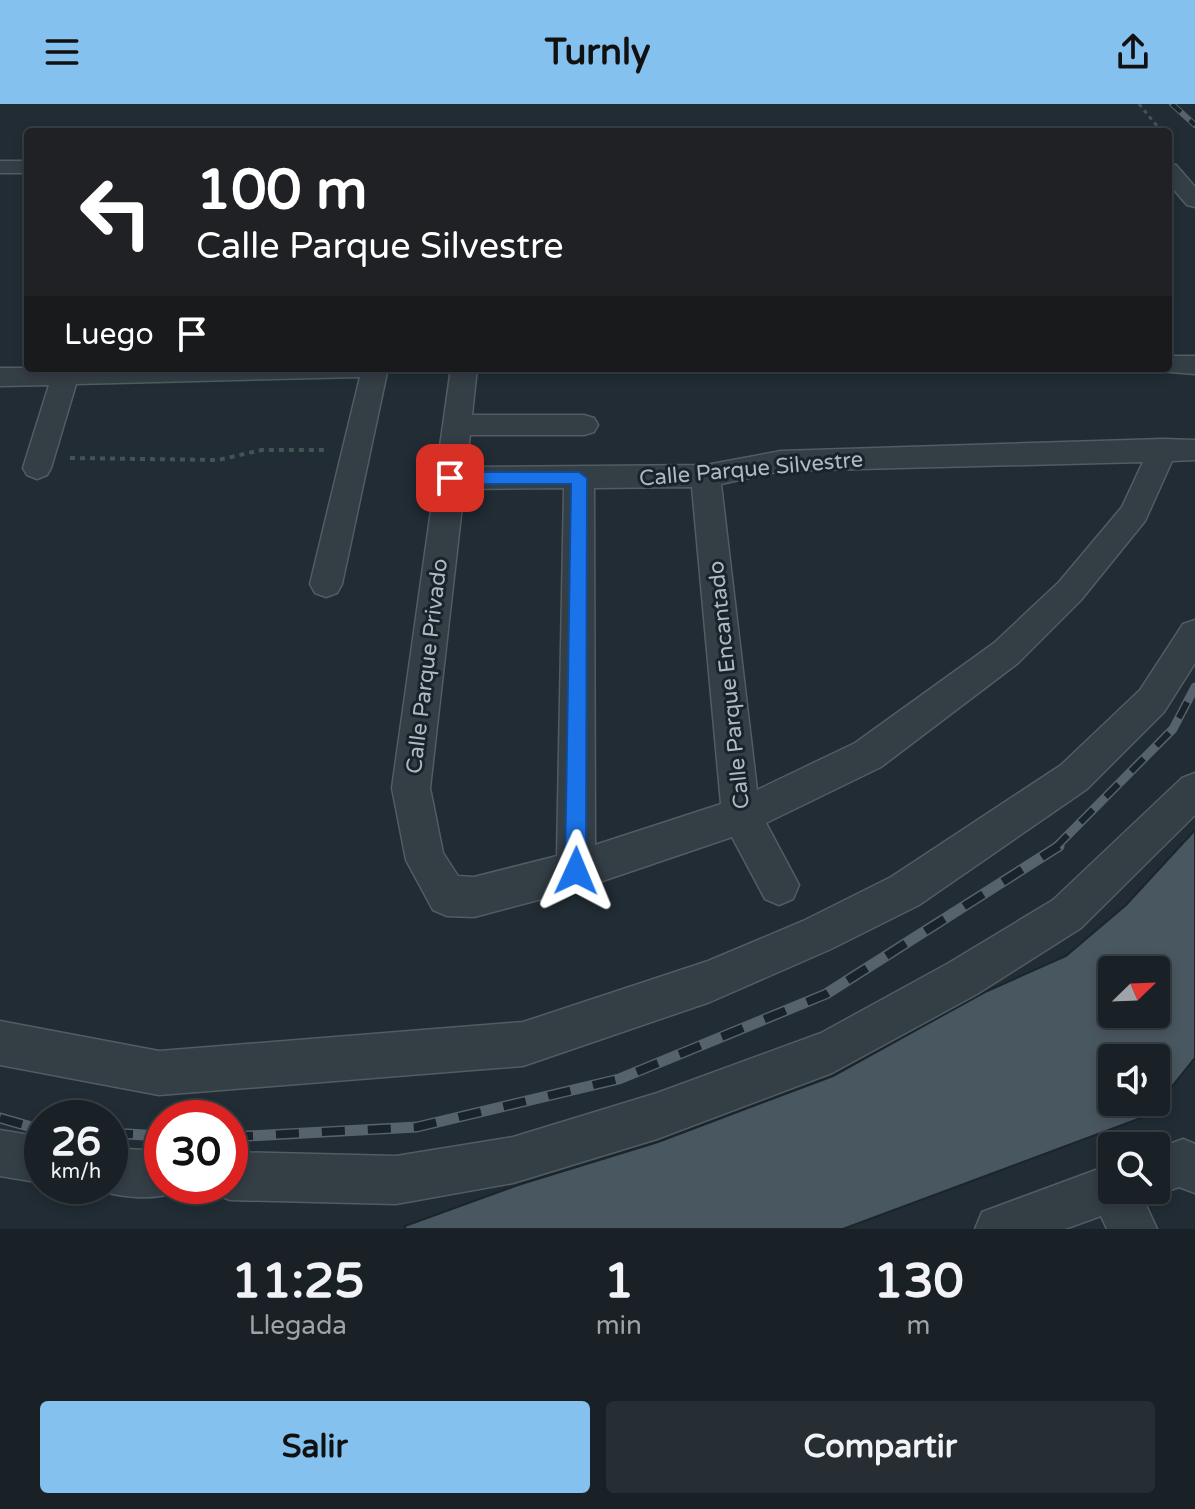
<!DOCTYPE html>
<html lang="es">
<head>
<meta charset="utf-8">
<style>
	:root { --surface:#192127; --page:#262e33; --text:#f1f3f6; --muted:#9fa3a7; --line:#373e44; --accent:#85c1ef }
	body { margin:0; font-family:"Varela Round",sans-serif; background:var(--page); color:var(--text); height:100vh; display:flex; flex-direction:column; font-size:30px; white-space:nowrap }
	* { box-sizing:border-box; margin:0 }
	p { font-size:26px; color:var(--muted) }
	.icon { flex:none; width:44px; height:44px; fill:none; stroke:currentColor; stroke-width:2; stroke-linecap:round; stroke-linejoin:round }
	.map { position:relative; height:1125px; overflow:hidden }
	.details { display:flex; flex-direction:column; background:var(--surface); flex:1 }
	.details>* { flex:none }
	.hud { position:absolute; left:24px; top:24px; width:1148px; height:244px; border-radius:8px; box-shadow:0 4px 12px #0003,0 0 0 2px var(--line); background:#202124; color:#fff; overflow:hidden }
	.needle { width:52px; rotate:67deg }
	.tools { position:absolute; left:1098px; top:852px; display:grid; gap:16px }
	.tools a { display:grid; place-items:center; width:72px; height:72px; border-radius:8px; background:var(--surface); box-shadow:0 4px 12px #0003,0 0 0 2px var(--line); font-size:40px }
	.speed { position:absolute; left:24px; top:996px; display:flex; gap:16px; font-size:40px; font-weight:700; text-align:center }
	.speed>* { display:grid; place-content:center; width:104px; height:104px; border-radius:50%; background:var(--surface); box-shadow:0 4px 12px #0003,0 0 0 2px var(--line); line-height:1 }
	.speed small { font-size:20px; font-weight:400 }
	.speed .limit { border:12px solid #d22; background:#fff; color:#111 }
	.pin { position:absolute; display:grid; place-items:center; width:68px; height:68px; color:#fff; margin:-34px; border-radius:16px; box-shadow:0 4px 12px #0006 }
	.me { position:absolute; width:88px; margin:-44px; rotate:1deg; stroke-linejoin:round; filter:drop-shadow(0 0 6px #0008) }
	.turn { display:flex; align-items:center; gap:28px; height:168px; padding:0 40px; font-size:36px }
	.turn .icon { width:104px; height:104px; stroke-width:2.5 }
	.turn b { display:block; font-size:56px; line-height:68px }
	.then { display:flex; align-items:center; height:76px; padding:0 40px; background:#0003; gap:16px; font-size:30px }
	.eta { display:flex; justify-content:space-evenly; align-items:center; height:136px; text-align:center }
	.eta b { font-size:48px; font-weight:700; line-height:56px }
	.primary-button { display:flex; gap:16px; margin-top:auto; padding:16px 40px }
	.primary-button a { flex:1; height:92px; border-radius:8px; background:var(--accent); color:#111; font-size:32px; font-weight:700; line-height:92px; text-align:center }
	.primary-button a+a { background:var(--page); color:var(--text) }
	header { display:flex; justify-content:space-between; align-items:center; height:104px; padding:0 40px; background:var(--accent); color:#111; font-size:36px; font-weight:700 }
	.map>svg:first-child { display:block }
	.building { fill:#495760; stroke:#1b252c; stroke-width:2; fill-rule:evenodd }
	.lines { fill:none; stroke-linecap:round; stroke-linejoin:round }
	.minor-casing { stroke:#515c63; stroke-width:3 }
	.path-far1 { stroke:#425453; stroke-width:3; stroke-dasharray:4 4; stroke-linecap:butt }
	.path { stroke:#425453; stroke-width:4; stroke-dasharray:5 5; stroke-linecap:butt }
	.minor { fill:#343e45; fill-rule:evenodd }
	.rail-far2-casing { stroke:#56636c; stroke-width:6 }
	.rail-far1-casing { stroke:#56636c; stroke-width:9 }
	.rail-casing { stroke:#56636c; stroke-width:11 }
	.rail-far2 { stroke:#192329; stroke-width:4; stroke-dasharray:12; stroke-linecap:butt }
	.rail-far1 { stroke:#192329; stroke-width:6; stroke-dasharray:18; stroke-linecap:butt }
	.rail { stroke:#192329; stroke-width:8; stroke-dasharray:23; stroke-linecap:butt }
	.route { fill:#1a73e8; stroke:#114b97; stroke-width:2 }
	.labels { text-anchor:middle; stroke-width:6; stroke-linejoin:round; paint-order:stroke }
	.street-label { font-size:22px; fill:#aeb9c2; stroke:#192329 }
</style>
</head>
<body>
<header><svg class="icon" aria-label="menu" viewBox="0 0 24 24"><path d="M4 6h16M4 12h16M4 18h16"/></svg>Turnly<svg class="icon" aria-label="share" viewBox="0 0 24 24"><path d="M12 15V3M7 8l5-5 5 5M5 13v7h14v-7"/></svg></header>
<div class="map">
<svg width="1195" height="1125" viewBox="0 0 1195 1125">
	<rect width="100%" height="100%" fill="#212c34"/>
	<path class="building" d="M 1195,726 L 1195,954 L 1149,1011 L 843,1125 L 405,1125 L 405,1122 L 518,1081 L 658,1038 L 833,972 L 985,888 L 1066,852 L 1126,801 ZM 1112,866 L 1156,866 L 1156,910 L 1112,910 ZM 1112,954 L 1156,954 L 1156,998 L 1112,998 Z"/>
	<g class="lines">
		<defs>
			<g id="minor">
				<rect x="0" y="57" width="28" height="12"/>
				<polygon points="1168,60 1176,61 1195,83 1195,103 1187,101 1168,79"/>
				<polygon points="1168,252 1195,252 1195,270 1159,267 1157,264 1168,264"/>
				<polygon points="0,264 388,264 342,480 337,489 326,493 315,489 310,480 360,273 76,280 51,364 47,371 37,375 27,371 23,364 49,281 0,282"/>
				<path d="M 451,264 L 477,264 L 472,311 L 584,311 L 594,314 L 598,321 L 594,328 L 584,331 L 470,331 L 466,363 L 706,361 L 781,347 L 1163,335 L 1195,336 L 1195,356 L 1172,357 L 1145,417 L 1081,496 L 1018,559 L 881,663 L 766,719 L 799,781 L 793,795 L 779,801 L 765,795 L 732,733 L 576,786 L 474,813 L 447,812 L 433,806 L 406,756 L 392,684 ZM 1143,358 L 1122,403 L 1059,478 L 994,539 L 855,639 L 757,686 L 721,380 L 781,367 ZM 692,383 L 721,700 L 595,741 L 594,384 ZM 564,384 L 557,752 L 474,773 L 458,772 L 443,749 L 430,684 L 464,385 Z"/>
				<polygon points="1195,516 1195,559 1164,608 1087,685 919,801 831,845 710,898 523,962 159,991 0,961 0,917 159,947 523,918 708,857 803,817 891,773 1061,661 1140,586 1183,520"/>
				<polygon points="1195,669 1195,711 1081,824 977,890 832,969 657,1035 513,1079 396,1100 230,1096 213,1089 211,1082 230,1082 230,1048 396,1052 513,1033 657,989 821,929 947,860 1053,796 1182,674"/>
				<polygon points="0,1026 42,1033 42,1079 0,1072"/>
				<polygon points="1183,1035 1195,1040 1195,1089 1179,1083 1156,1091 1143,1086 1156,1086 1156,1045"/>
				<path d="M 110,1044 L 162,1047 L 162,1082 L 181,1082 L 179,1087 C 153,1097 119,1094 93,1084 L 110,1082 Z"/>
				<polygon points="1112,1060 1112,1086 1139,1086 1157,1125 1107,1125 1101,1112 1065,1125 975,1125 982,1108"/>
			</g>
		</defs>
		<use href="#minor" class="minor-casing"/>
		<polyline class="path-far1" points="1139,0 1162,28"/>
		<polyline class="path" points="70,354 218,356 262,346 327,346"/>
		<use href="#minor" class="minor"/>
		<defs>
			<polyline id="rail-far2" points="1172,0 1195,21"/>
			<polyline id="rail-far1" points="1055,744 1173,625 1195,583"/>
			<g id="rail">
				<polyline points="0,1014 42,1026"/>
				<polyline points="110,1029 162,1032"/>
				<polyline points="230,1033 417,1023 619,975 826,890 1059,742"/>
			</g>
		</defs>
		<use href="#rail-far2" class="rail-far2-casing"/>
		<use href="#rail-far1" class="rail-far1-casing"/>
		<use href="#rail" class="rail-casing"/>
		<use href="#rail-far2" class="rail-far2"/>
		<use href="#rail-far1" class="rail-far1"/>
		<use href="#rail" class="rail"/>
	</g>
	<polygon class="route" points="450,368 579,368 587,374 586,767 583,774 576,777 568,774 565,767 571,380 450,380 442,374"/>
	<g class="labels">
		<g class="street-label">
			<text transform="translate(751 364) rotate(-5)" y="8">Calle Parque Silvestre</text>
			<text transform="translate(426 562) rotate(-83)" y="8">Calle Parque Privado</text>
			<text transform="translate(728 581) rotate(-96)" y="8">Calle Parque Encantado</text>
		</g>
	</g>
</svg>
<div class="tools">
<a><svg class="needle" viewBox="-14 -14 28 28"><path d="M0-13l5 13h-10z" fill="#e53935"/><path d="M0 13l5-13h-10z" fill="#9fa3a7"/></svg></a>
<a><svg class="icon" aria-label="sound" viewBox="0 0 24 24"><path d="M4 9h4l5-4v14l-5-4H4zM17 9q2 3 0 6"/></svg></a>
<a><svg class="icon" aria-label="search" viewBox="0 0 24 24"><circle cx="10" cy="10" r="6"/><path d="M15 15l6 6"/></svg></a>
</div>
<div class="speed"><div>26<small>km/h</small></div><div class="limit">30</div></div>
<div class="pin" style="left:450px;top:374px;background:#d93025"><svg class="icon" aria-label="arrive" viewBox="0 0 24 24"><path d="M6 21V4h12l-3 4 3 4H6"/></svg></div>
<svg class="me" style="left:576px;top:767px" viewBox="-20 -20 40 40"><path d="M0-17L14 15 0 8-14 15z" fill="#1a73e8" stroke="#fff" stroke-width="4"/></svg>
<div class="hud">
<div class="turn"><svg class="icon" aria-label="left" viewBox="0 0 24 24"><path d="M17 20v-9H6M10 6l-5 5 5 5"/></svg><div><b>100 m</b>Calle Parque Silvestre</div></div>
<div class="then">Luego<svg class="icon" aria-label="arrive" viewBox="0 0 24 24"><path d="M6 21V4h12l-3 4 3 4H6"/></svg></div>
</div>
</div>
<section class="details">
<div class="eta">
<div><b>11:25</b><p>Llegada</p></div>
<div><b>1</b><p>min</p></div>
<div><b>130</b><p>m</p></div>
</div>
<div class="primary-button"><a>Salir</a><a>Compartir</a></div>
</section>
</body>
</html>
